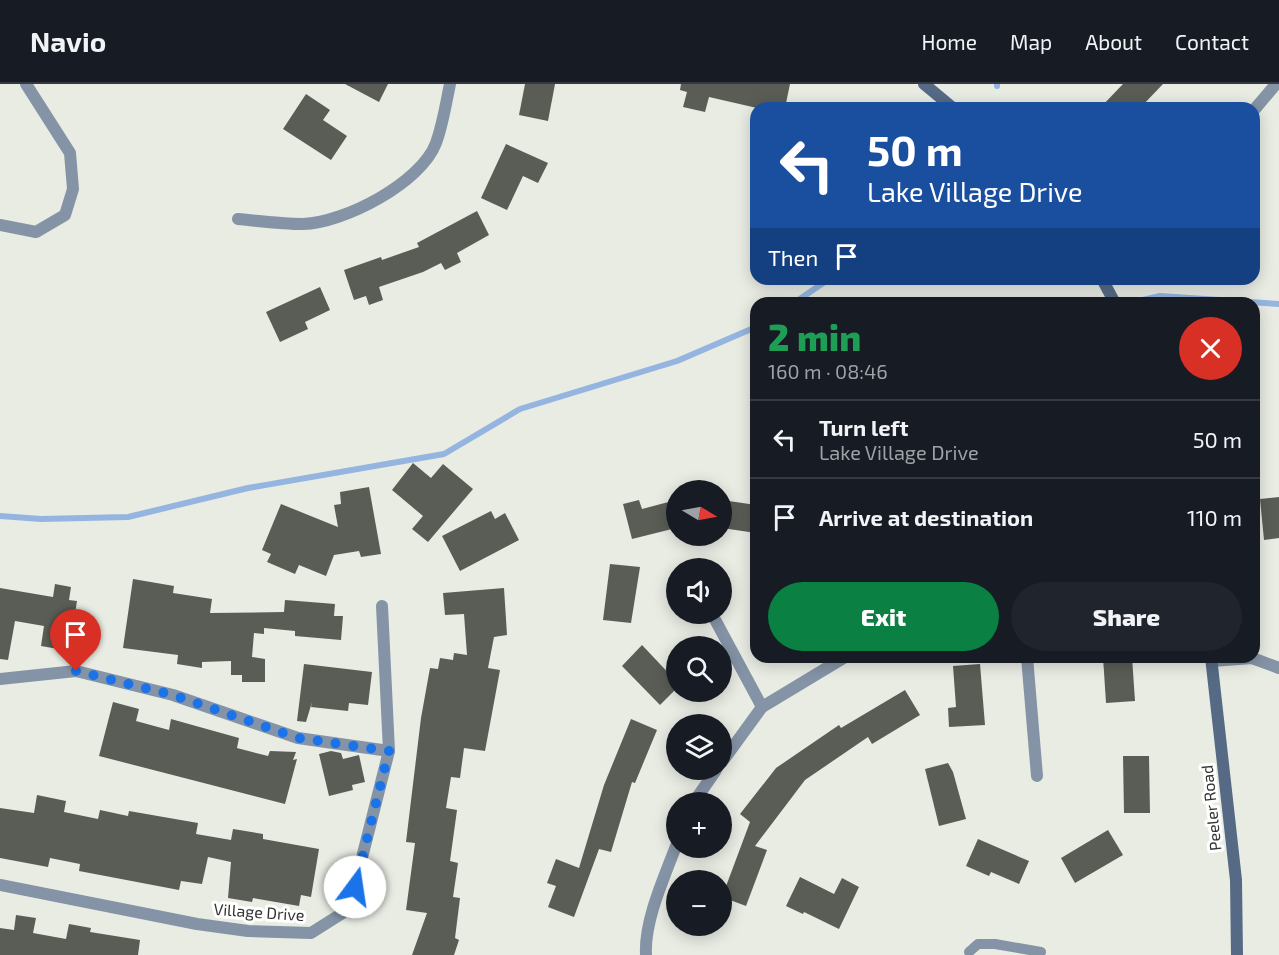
<!DOCTYPE html>
<html lang="en">
<head>
<meta charset="utf-8">
<style>
	:root { --surface:#171b24; --page:#20242c; --text:#f1f3f6; --muted:#9ea1a6; --line:#363941; --accent:#0b8043 }
	body { margin:0; font-family:"Exo 2",sans-serif; background:var(--page); color:var(--text); height:100vh; display:flex; flex-direction:column; font-size:22px; white-space:nowrap }
	* { box-sizing:border-box; margin:0 }
	p { font-size:20px; color:var(--muted) }
	.icon { flex:none; width:33px; height:33px; fill:none; stroke:currentColor; stroke-width:2; stroke-linecap:round; stroke-linejoin:round }
	.map { position:relative; flex:1; overflow:hidden }
	.drawer { position:absolute; left:750px; top:213px; width:510px; height:366px; display:flex; flex-direction:column; background:var(--surface); border-radius:18px; box-shadow:0 3px 15px #0003 }
	.drawer>* { flex:none }
	.banner { position:absolute; left:750px; top:18px; width:510px; height:183px; border-radius:18px; box-shadow:0 3px 15px #0003; background:#1a4fa0; color:#fff; overflow:hidden }
	.needle { width:39px; rotate:100deg }
	.fabs { position:absolute; left:666px; top:396px; display:grid; gap:12px }
	.fabs a { display:grid; place-items:center; width:66px; height:66px; border-radius:50%; background:var(--surface); box-shadow:0 3px 15px #0003; font-size:30px }
	.pin { position:absolute; display:grid; place-items:center; width:51px; height:51px; color:#fff; margin:-62px -26px; border-radius:50% 50% 50% 0; rotate:-45deg; box-shadow:0 0 6px #0007 }
	.pin .icon { rotate:45deg }
	.me { position:absolute; width:66px; margin:-33px; rotate:14deg; stroke-linejoin:round; filter:drop-shadow(0 0 4px #0008) }
	.turn { display:flex; align-items:center; gap:21px; height:126px; padding:0 18px; font-size:27px }
	.turn .icon { width:78px; height:78px; stroke-width:2.5 }
	.turn b { display:block; font-size:42px; line-height:51px }
	.then { display:flex; align-items:center; height:57px; padding:0 18px; background:#0003; gap:12px; font-size:22px }
	.round { display:grid; place-items:center; flex:none; width:63px; height:63px; border-radius:32px; background:var(--page) }
	.summary { display:flex; align-items:center; justify-content:space-between; height:102px; padding:0 18px }
	h1 { font-size:36px; font-weight:800; line-height:45px; color:#1e9e55 }
	.primary-button { display:flex; gap:12px; margin-top:auto; padding:12px 18px }
	.primary-button a { flex:1; height:69px; border-radius:36px; background:var(--accent); color:#fff; font-size:24px; font-weight:800; line-height:69px; text-align:center }
	.primary-button a+a { background:var(--page); color:var(--text) }
	ul { padding:0; list-style:none }
	li { display:flex; align-items:center; gap:18px; height:78px; padding:0 18px; border-top:2px solid var(--line) }
	li div { flex:1 }
	li b { display:block; font-size:22px }
	li em { font-style:normal }
	header { display:flex; align-items:center; gap:36px; box-sizing:border-box; height:84px; padding:0 30px; background:var(--surface); border-bottom:2px solid var(--line) }
	header strong { font-size:28px }
	nav { display:flex; gap:33px; margin-inline-start:auto; font-size:21px }
	.map>svg:first-child { display:block }
	.lines { fill:none; stroke-linecap:round; stroke-linejoin:round }
	.stream { stroke:#95b5e0; stroke-width:6 }
	.building { fill:#5a5d56 }
	.lane { stroke:#8593a6; stroke-width:10 }
	.street { stroke:#8593a6; stroke-width:12 }
	.secondary { stroke:#566a85; stroke-width:12 }
	.route { stroke:#1a73e8; stroke-width:10; stroke-dasharray:0 18 }
	.labels { text-anchor:middle; stroke-width:6; stroke-linejoin:round; paint-order:stroke }
	.street-label { font-size:16px; fill:#333431; stroke:#fff }
</style>
</head>
<body>
<header>
<strong>Navio</strong>
<nav><a>Home</a><a>Map</a><a>About</a><a>Contact</a></nav>
</header>
<div class="map">
<svg width="1279" height="871" viewBox="0 0 1279 871">
	<rect width="100%" height="100%" fill="#e8ece3"/>
	<g class="lines">
		<g class="stream">
			<polyline points="997,2 997,0"/>
			<polyline points="1143,216 1160,212 1279,220"/>
			<polyline points="794,219 829,195"/>
			<polyline points="1006,219 1013,219"/>
			<polyline points="0,432 41,435 128,433 248,404 444,370 520,325 677,277 756,243"/>
		</g>
	</g>
	<g class="building">
		<polygon points="345,0 388,0 379,18"/>
		<polygon points="525,0 555,0 548,37 519,31"/>
		<polygon points="681,0 790,0 785,24 757,24 709,13 705,28 683,23 687,8 680,6"/>
		<polygon points="1123,0 1163,0 1140,24 1100,24"/>
		<polygon points="306,10 330,26 323,36 347,52 331,76 283,45"/>
		<polygon points="506,60 548,79 538,99 523,92 507,126 481,114"/>
		<polygon points="477,127 489,151 457,169 461,178 445,186 441,179 423,188 379,203 383,216 369,221 366,212 354,216 344,186 381,173 382,176 419,163 417,159"/>
		<polygon points="320,203 330,226 305,238 308,245 280,258 266,228"/>
		<polygon points="413,379 431,394 443,380 473,405 428,458 412,445 423,432 392,406"/>
		<polygon points="369,403 381,470 361,473 359,467 334,471 326,492 299,481 295,490 267,478 271,470 262,466 281,420 338,443 334,421 341,420 340,408"/>
		<polygon points="1279,413 1279,454 1264,456 1260,415"/>
		<polygon points="639,416 642,425 676,416 676,444 632,455 623,420"/>
		<polygon points="722,416 756,421 756,449 722,444"/>
		<polygon points="491,427 495,435 505,429 519,456 460,487 442,452"/>
		<polygon points="610,480 640,483 631,539 603,536"/>
		<polygon points="133,495 174,502 173,509 212,515 210,529 284,528 285,516 335,520 334,532 343,532 341,556 295,552 295,547 264,544 264,550 254,549 252,573 265,575 265,598 242,598 242,591 231,591 231,577 202,578 202,584 177,580 178,571 123,564"/>
		<polygon points="55,500 71,503 69,516 77,517 72,548 67,547 64,566 41,562 44,542 15,537 8,576 0,575 0,504 53,513"/>
		<polygon points="504,504 507,551 494,553 488,584 500,586 485,667 464,664 460,694 451,693 446,724 457,726 450,777 458,779 453,813 460,814 455,854 459,856 454,871 412,871 427,829 406,826 415,759 406,758 421,634 430,584 438,585 440,574 453,576 454,569 467,571 464,530 445,531 443,509"/>
		<polygon points="642,561 676,597 676,605 660,621 622,582"/>
		<polygon points="1103,573 1132,573 1135,617 1106,619"/>
		<polygon points="304,580 372,588 368,621 349,619 348,627 311,623 312,618 306,638 297,637"/>
		<polygon points="980,580 985,641 949,643 948,624 956,623 953,582"/>
		<polygon points="905,606 920,631 872,660 868,653 805,696 755,762 767,766 746,822 722,813 750,738 740,730 776,684 839,641 841,644"/>
		<polygon points="113,618 139,625 136,637 169,646 171,635 196,642 239,654 237,664 268,672 270,667 296,668 293,676 297,675 285,720 99,672"/>
		<polygon points="631,635 657,646 635,699 632,698 611,768 599,765 574,833 548,823 556,802 547,799 556,775 579,784 604,701"/>
		<polygon points="331,667 341,669 343,675 359,671 365,698 352,701 353,706 329,712 319,670"/>
		<polygon points="1123,672 1149,672 1150,729 1124,729"/>
		<polygon points="948,679 953,688 966,735 939,742 925,685"/>
		<polygon points="37,711 66,717 64,728 98,735 100,726 128,732 129,727 198,739 196,750 231,756 233,745 263,750 263,755 319,765 311,813 301,811 299,822 253,814 252,818 228,814 231,778 208,773 202,800 181,797 179,806 79,787 80,780 50,774 48,783 0,774 0,724 34,729"/>
		<polygon points="1108,746 1123,771 1075,799 1061,774"/>
		<polygon points="978,755 1029,777 1019,800 991,788 989,792 966,782"/>
		<polygon points="800,793 834,810 842,794 859,803 839,845 804,828 803,830 786,822"/>
		<polygon points="16,831 36,834 33,849 66,855 69,840 91,844 90,848 140,856 138,871 0,871 0,844 14,846"/>
	</g>
	<g class="lines">
		<polyline class="lane" points="969,868 978,860 995,860 1041,868"/>
		<g class="street">
			<polyline points="1254,26 1276,0"/>
			<path d="M 238,135 C 259,137 281,140 303,140 C 344,139 421,99 436,59 C 443,40 446,19 450,0"/>
			<polyline points="0,141 36,148 65,131 73,105 70,69 26,0"/>
			<polyline points="712,530 762,623"/>
			<polyline points="1027,573 1037,692"/>
			<polyline points="1212,577 1252,574 1279,584"/>
			<polyline points="0,595 76,587 173,611 298,654 389,667"/>
			<polyline points="722,678 762,623 845,573"/>
			<polyline points="694,718 716,686"/>
			<polyline points="0,801 197,840 248,847 311,849 349,825 389,667 382,522"/>
			<path d="M 646,871 C 644,837 664,794 676,762"/>
		</g>
		<g class="secondary">
			<polyline points="924,0 953,24"/>
			<polyline points="1102,195 1115,219"/>
			<polyline points="1211,573 1236,796 1237,871"/>
		</g>
	</g>
	<g class="lines">
		<polyline class="route" points="76,587 173,611 298,654 389,667 355,803"/>
	</g>
	<g class="labels">
		<g class="street-label">
			<text transform="translate(1211 724) rotate(-96)" y="6">Peeler Road</text>
			<text transform="translate(259 828) rotate(4)" y="6">Village Drive</text>
		</g>
	</g>
</svg>
<div class="fabs">
<a><svg class="needle" viewBox="-14 -14 28 28"><path d="M0-13l5 13h-10z" fill="#e53935"/><path d="M0 13l5-13h-10z" fill="#9ea1a6"/></svg></a>
<a><svg class="icon" aria-label="sound" viewBox="0 0 24 24"><path d="M4 9h4l5-4v14l-5-4H4zM17 9q2 3 0 6"/></svg></a>
<a><svg class="icon" aria-label="search" viewBox="0 0 24 24"><circle cx="10" cy="10" r="6"/><path d="M15 15l6 6"/></svg></a>
<a><svg class="icon" aria-label="layers" viewBox="0 0 24 24"><path d="M12 4l9 5-9 5-9-5zM3 14l9 5 9-5"/></svg></a>
<a>+</a>
<a>−</a>
</div>
<div class="pin" style="left:76px;top:587px;background:#d93025"><svg class="icon" aria-label="arrive" viewBox="0 0 24 24"><path d="M6 21V4h12l-3 4 3 4H6"/></svg></div>
<svg class="me" style="left:355px;top:803px" viewBox="-20 -20 40 40"><circle r="19" fill="#fff"/><path d="M0-13L10 11 0 6-10 11z" fill="#1a73e8"/></svg>
<div class="banner">
<div class="turn"><svg class="icon" aria-label="left" viewBox="0 0 24 24"><path d="M17 20v-9H6M10 6l-5 5 5 5"/></svg><div><b>50 m</b>Lake Village Drive</div></div>
<div class="then">Then<svg class="icon" aria-label="arrive" viewBox="0 0 24 24"><path d="M6 21V4h12l-3 4 3 4H6"/></svg></div>
</div>
<section class="drawer">
<div class="summary"><div><h1>2 min</h1><p>160 m · 08:46</p></div><a class="round" style="background:#d93025;color:#fff"><svg class="icon" aria-label="close" viewBox="0 0 24 24"><path d="M6 6l12 12M18 6L6 18"/></svg></a></div>
<ul>
<li><svg class="icon" aria-label="left" viewBox="0 0 24 24"><path d="M17 20v-9H6M10 6l-5 5 5 5"/></svg><div><b>Turn left</b><p>Lake Village Drive</p></div><em>50 m</em></li>
<li><svg class="icon" aria-label="arrive" viewBox="0 0 24 24"><path d="M6 21V4h12l-3 4 3 4H6"/></svg><div><b>Arrive at destination</b></div><em>110 m</em></li>
</ul>
<div class="primary-button"><a>Exit</a><a>Share</a></div>
</section>
</div>
</body>
</html>
